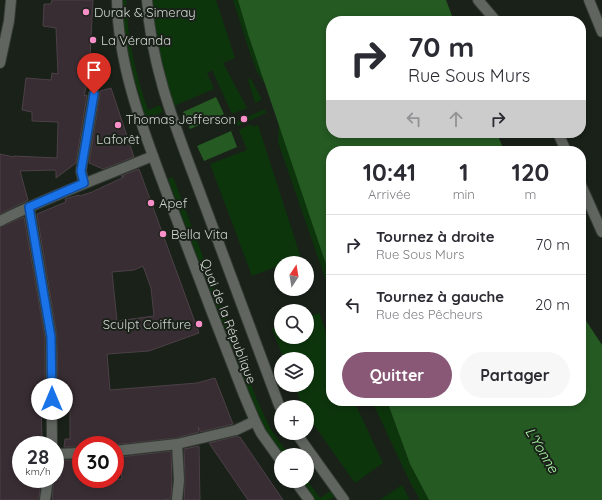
<!DOCTYPE html>
<html lang="fr">
<head>
<meta charset="utf-8">
<style>
	:root { --surface:#fff; --page:#f7f7f7; --text:#2b2b33; --muted:#7c7c81; --line:#e1e1e2; --accent:#885876 }
	body { margin:0; font-family:Quicksand,sans-serif; background:var(--page); color:var(--text); height:100vh; display:flex; flex-direction:column; font-size:15px; white-space:nowrap }
	* { box-sizing:border-box; margin:0 }
	p { font-size:13px; color:var(--muted) }
	.icon { flex:none; width:22px; height:22px; fill:none; stroke:currentColor; stroke-width:2; stroke-linecap:round; stroke-linejoin:round }
	.map { position:relative; flex:1; overflow:hidden }
	.sheet { position:absolute; left:326px; top:146px; width:260px; height:260px; display:flex; flex-direction:column; background:var(--surface); border-radius:16px; box-shadow:0 2px 6px #0003 }
	.sheet>* { flex:none }
	.top-card { position:absolute; left:326px; top:16px; width:260px; height:122px; border-radius:16px; box-shadow:0 2px 6px #0003; background:#fff; color:var(--text); overflow:hidden }
	.needle { width:26px; rotate:12deg }
	.tools { position:absolute; left:274px; top:256px; display:grid; gap:8px }
	.tools a { display:grid; place-items:center; width:40px; height:40px; border-radius:50%; background:var(--surface); box-shadow:0 2px 6px #0003; font-size:20px }
	.speed { position:absolute; left:12px; top:436px; display:flex; gap:8px; font-size:20px; font-weight:700; text-align:center }
	.speed>* { display:grid; place-content:center; width:52px; height:52px; border-radius:50%; background:var(--surface); box-shadow:0 2px 6px #0003; line-height:1 }
	.speed small { font-size:10px; font-weight:400 }
	.speed .limit { border:6px solid #d22; background:#fff; color:#111 }
	.pin { position:absolute; display:grid; place-items:center; width:34px; height:34px; color:#fff; margin:-41px -17px; border-radius:50% 50% 50% 0; rotate:-45deg; box-shadow:0 0 4px #0007 }
	.pin .icon { rotate:45deg }
	.me { position:absolute; width:44px; margin:-22px; rotate:0deg; stroke-linejoin:round; filter:drop-shadow(0 0 3px #0008) }
	.turn { display:flex; align-items:center; gap:14px; height:84px; padding:0 16px; font-size:18px }
	.turn .icon { width:52px; height:52px; stroke-width:2.5 }
	.turn b { display:block; font-size:28px; line-height:34px }
	.lanes { display:flex; align-items:center; height:38px; padding:0 16px; background:#0003; justify-content:center; gap:20px; direction:ltr }
	.lanes .off { opacity:.35 }
	.eta { display:flex; justify-content:space-evenly; align-items:center; height:68px; text-align:center }
	.eta b { font-size:24px; font-weight:700; line-height:28px }
	.primary-button { display:flex; gap:8px; margin-top:auto; padding:8px 16px }
	.primary-button a { flex:1; height:46px; border-radius:24px; background:var(--accent); color:#fff; font-size:16px; font-weight:700; line-height:46px; text-align:center }
	.primary-button a+a { background:var(--page); color:var(--text) }
	ul { padding:0; list-style:none }
	li { display:flex; align-items:center; gap:12px; height:60px; padding:0 16px; border-top:1px solid var(--line) }
	li div { flex:1 }
	li b { display:block; font-size:15px }
	li em { font-style:normal }
	.map>svg:first-child { display:block }
	.green { fill:#0d350c }
	.water { fill:#255a23 }
	.building { fill:#382d33; stroke:#4c4046; fill-rule:evenodd }
	.lines { fill:none; stroke-linecap:round; stroke-linejoin:round }
	.minor-casing { stroke:#333b33; stroke-width:12 }
	.minor { stroke:#616560; stroke-width:10 }
	.route-casing { stroke:#114b97; stroke-width:10 }
	.route { stroke:#1a73e8; stroke-width:7 }
	.poi-dot { fill:#f98fc9; stroke:#192119; stroke-width:1.5 }
	.labels { text-anchor:middle; stroke-width:4; stroke-linejoin:round; paint-order:stroke }
	.poi-label { font-size:13px; fill:#d3d8d3; stroke:#192119; text-anchor:start }
	.street-label { font-size:13px; fill:#d3d8d3; stroke:#192119 }
	.water-label { font-size:14px; font-style:italic; fill:#acf9a7; stroke:#192119 }
</style>
</head>
<body>
<div class="map">
<svg width="602" height="500" viewBox="0 0 602 500">
	<rect width="100%" height="100%" fill="#192119"/>
	<g class="green">
		<path d="M 122,0 L 126,0 C 127,36 136,76 148,110 L 160,105 L 163,112 L 146,119 C 134,80 123,40 122,0 Z"/>
		<path d="M 153,0 L 216,0 L 235,58 L 223,63 L 230,76 L 247,108 L 232,114 L 212,70 L 207,73 L 214,89 L 174,106 C 170,94 165,81 161,68 C 156,46 153,23 153,0 Z"/>
		<polygon points="233,0 238,0 265,84 257,72 249,50"/>
		<polygon points="249,79 251,79 262,100 255,103 248,80"/>
		<polygon points="265,109 266,113 237,126 236,122"/>
		<polygon points="279,123 331,279 331,295 278,142"/>
		<polygon points="251,124 252,127 258,125 301,258 287,263 281,263 281,265 252,276 210,164 247,150 239,130"/>
		<polygon points="173,177 257,400 270,428 289,455 283,455 265,430 252,402 168,179"/>
		<polygon points="319,313 331,345 331,401 354,401 383,463 355,483 316,428 307,413 307,407 303,407 294,385 307,385 307,359 284,359 272,329 281,326 281,337 307,337 307,317"/>
		<polygon points="372,401 387,401 410,464 429,500 420,500 408,478"/>
		<polygon points="307,480 320,498 332,490 336,496 330,500 315,500 301,481 307,481"/>
		<polygon points="402,485 410,500 380,500"/>
	</g>
	<g class="water">
		<polygon points="238,0 446,0 454,21 331,21 331,133 497,133 504,151 331,151 331,279 248,34"/>
		<polygon points="216,97 224,114 190,129 183,112"/>
		<polygon points="231,131 237,147 204,161 197,146"/>
		<polygon points="581,313 602,345 602,500 429,500 410,464 387,401 581,401"/>
	</g>
	<g class="building">
		<polygon points="52,0 93,0 89,75 84,96 87,95 76,163 56,178 56,171 54,170 20,171 28,200 0,214 0,154 14,157 14,156 57,158 58,122 32,121 32,112 22,110 26,78 51,80 52,73 58,74 56,28 43,26 44,4 51,4"/>
		<polygon points="111,88 134,157 103,169 89,163 100,95 100,91"/>
		<path d="M 139,169 L 199,333 L 149,351 L 107,354 L 110,390 L 197,383 L 215,378 L 233,424 L 201,432 L 198,427 L 199,432 L 176,438 L 113,445 L 81,445 L 81,447 L 64,447 L 65,439 L 70,439 L 70,413 L 68,390 L 58,391 L 57,336 L 37,214 L 66,202 L 65,199 L 79,195 L 80,196 L 92,192 L 124,177 L 121,176 ZM 143,266 L 151,288 L 154,316 L 117,321 L 112,272 L 134,270 Z"/>
		<polygon points="24,217 45,338 45,393 41,394 42,445 21,445 21,479 41,479 39,500 0,500 0,227"/>
		<polygon points="237,436 238,437 240,437 283,500 248,500 209,443"/>
		<polygon points="199,446 200,500 184,500 185,480 184,449"/>
		<polygon points="171,451 172,480 171,499 162,500 52,500 54,479 60,479 62,460 81,460 81,479 122,479 120,457"/>
	</g>
	<g class="lines">
		<defs>
			<g id="minor">
				<path d="M 117,0 C 118,70 146,137 170,202 C 194,266 219,331 244,395 L 255,421 L 261,433 L 281,461"/>
				<path d="M 147,0 C 151,70 178,133 202,198 C 227,267 253,336 279,405 L 281,409"/>
				<polyline points="478,0 496,21"/>
				<polyline points="589,0 602,32"/>
				<polyline points="0,63 9,21 11,0"/>
				<polyline points="558,133 566,151"/>
				<polyline points="84,183 81,171 94,94"/>
				<polyline points="581,185 602,232"/>
				<polyline points="29,207 51,337 52,445"/>
				<path d="M 0,221 C 50,196 102,177 153,156"/>
				<polyline points="296,433 344,500"/>
				<polyline points="177,444 179,480 177,500"/>
				<polyline points="115,451 177,444 236,430 255,421"/>
				<polyline points="55,454 81,453"/>
				<polyline points="295,481 309,500"/>
				<polyline points="45,500 48,479"/>
			</g>
		</defs>
		<use href="#minor" class="minor-casing"/>
		<use href="#minor" class="minor"/>
	</g>
	<g class="lines">
		<defs>
			<polyline id="route" points="52,399 51,337 29,207 84,183 81,171 94,94"/>
		</defs>
		<use href="#route" class="route-casing"/>
		<use href="#route" class="route"/>
	</g>
	<g class="poi-dot">
		<circle cx="86" cy="12" r="4"/>
		<circle cx="93" cy="40" r="4"/>
		<circle cx="244" cy="119" r="4"/>
		<circle cx="118" cy="125" r="4"/>
		<circle cx="151" cy="203" r="4"/>
		<circle cx="163" cy="234" r="4"/>
		<circle cx="199" cy="324" r="4"/>
	</g>
	<g class="labels">
		<g class="poi-label">
			<text x="94" y="17">Durak &amp; Simeray</text>
			<text x="101" y="45">La Véranda</text>
			<text x="236" y="124" text-anchor="end">Thomas Jefferson</text>
			<text x="118" y="144" text-anchor="middle">Laforêt</text>
			<text x="159" y="208">Apef</text>
			<text x="171" y="239">Bella Vita</text>
			<text x="191" y="329" text-anchor="end">Sculpt Coiffure</text>
		</g>
		<g class="street-label">
			<text transform="translate(229 321) rotate(69)" y="5">Quai de la République</text>
		</g>
		<g class="water-label">
			<text transform="translate(542 450) rotate(59)" y="5">L'Yonne</text>
		</g>
	</g>
</svg>
<div class="tools">
<a><svg class="needle" viewBox="-14 -14 28 28"><path d="M0-13l5 13h-10z" fill="#e53935"/><path d="M0 13l5-13h-10z" fill="#7c7c81"/></svg></a>
<a><svg class="icon" aria-label="search" viewBox="0 0 24 24"><circle cx="10" cy="10" r="6"/><path d="M15 15l6 6"/></svg></a>
<a><svg class="icon" aria-label="layers" viewBox="0 0 24 24"><path d="M12 4l9 5-9 5-9-5zM3 14l9 5 9-5"/></svg></a>
<a>+</a>
<a>−</a>
</div>
<div class="speed"><div>28<small>km/h</small></div><div class="limit">30</div></div>
<div class="pin" style="left:94px;top:94px;background:#d93025"><svg class="icon" aria-label="arrive" viewBox="0 0 24 24"><path d="M6 21V4h12l-3 4 3 4H6"/></svg></div>
<svg class="me" style="left:52px;top:399px" viewBox="-20 -20 40 40"><circle r="19" fill="#fff"/><path d="M0-13L10 11 0 6-10 11z" fill="#1a73e8"/></svg>
<div class="top-card">
<div class="turn"><svg class="icon" aria-label="right" viewBox="0 0 24 24"><path d="M7 20v-9h11M14 6l5 5-5 5"/></svg><div><b>70 m</b>Rue Sous Murs</div></div>
<div class="lanes"><svg class="icon off" aria-label="left" viewBox="0 0 24 24"><path d="M17 20v-9H6M10 6l-5 5 5 5"/></svg><svg class="icon off" aria-label="ahead" viewBox="0 0 24 24"><path d="M12 20V5M6 11l6-6 6 6"/></svg><svg class="icon" aria-label="right" viewBox="0 0 24 24"><path d="M7 20v-9h11M14 6l5 5-5 5"/></svg></div>
</div>
<section class="sheet">
<div class="eta">
<div><b>10:41</b><p>Arrivée</p></div>
<div><b>1</b><p>min</p></div>
<div><b>120</b><p>m</p></div>
</div>
<ul>
<li><svg class="icon" aria-label="right" viewBox="0 0 24 24"><path d="M7 20v-9h11M14 6l5 5-5 5"/></svg><div><b>Tournez à droite</b><p>Rue Sous Murs</p></div><em>70 m</em></li>
<li><svg class="icon" aria-label="left" viewBox="0 0 24 24"><path d="M17 20v-9H6M10 6l-5 5 5 5"/></svg><div><b>Tournez à gauche</b><p>Rue des Pêcheurs</p></div><em>20 m</em></li>
</ul>
<div class="primary-button"><a>Quitter</a><a>Partager</a></div>
</section>
</div>
</body>
</html>
